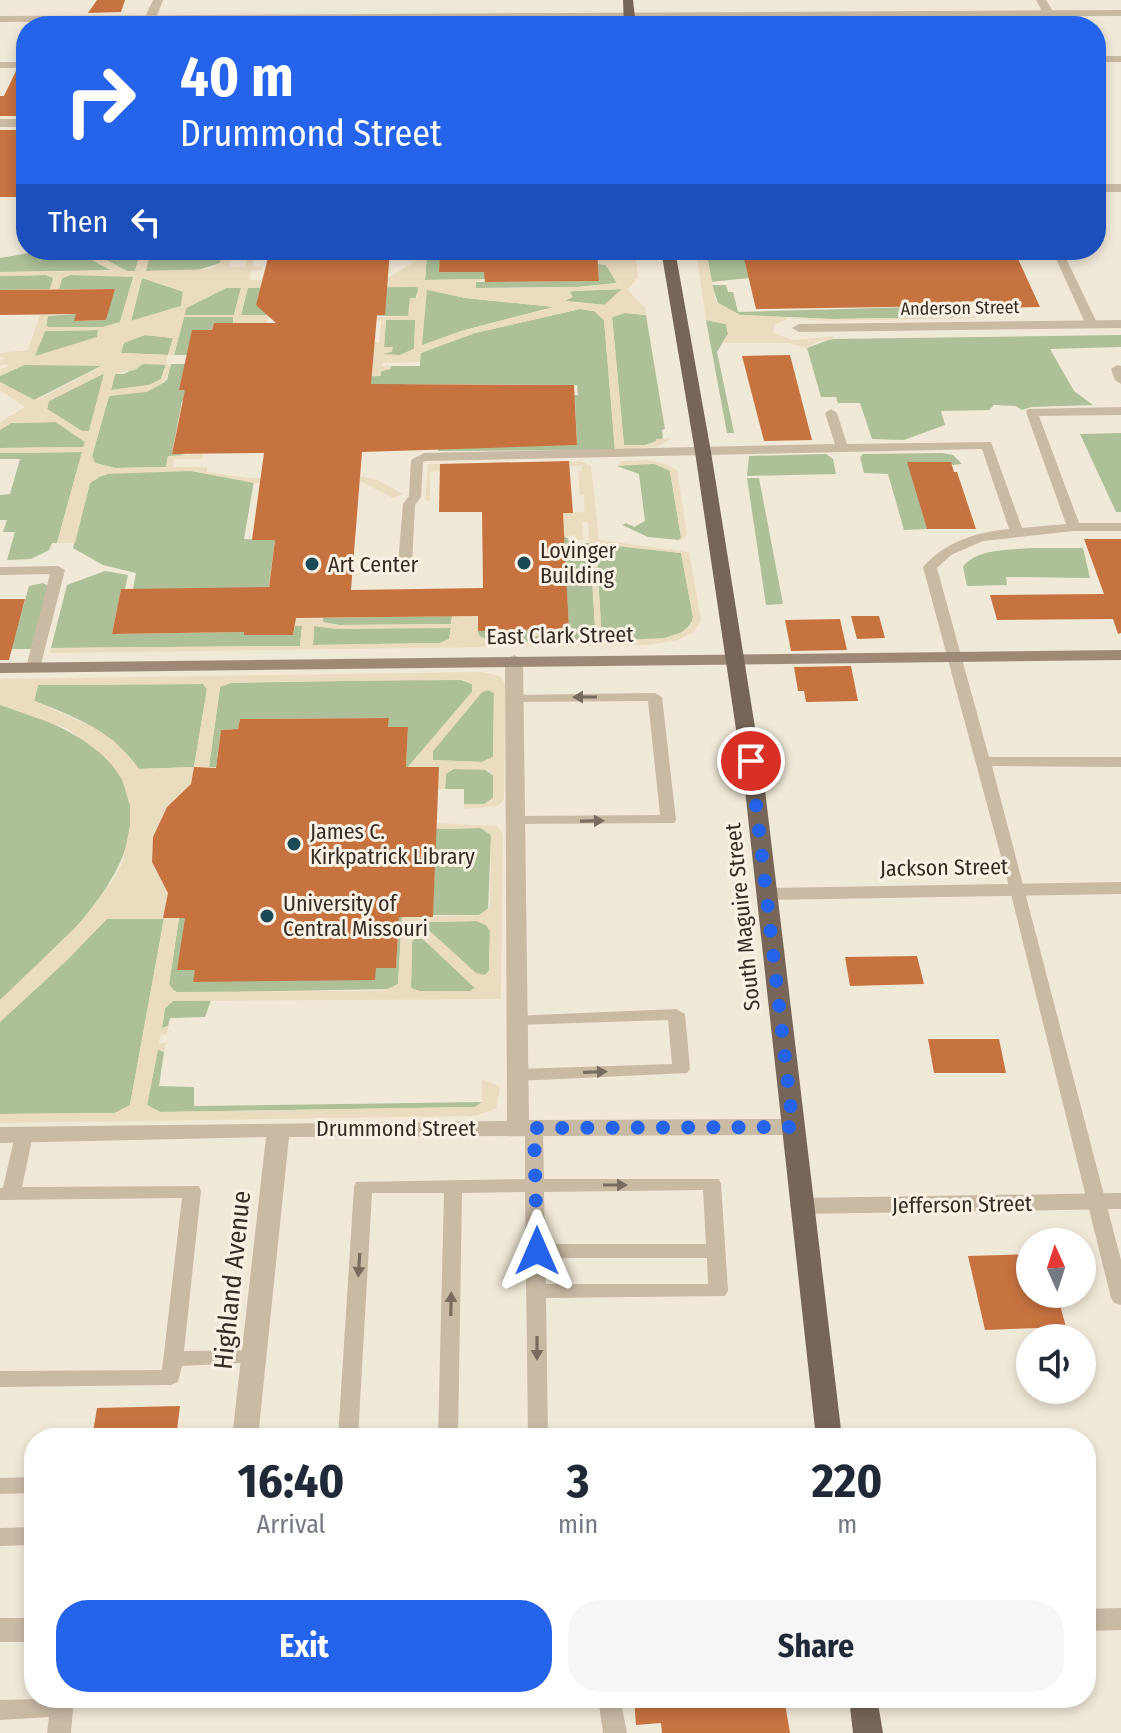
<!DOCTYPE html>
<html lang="en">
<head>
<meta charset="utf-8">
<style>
	:root { --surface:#fff; --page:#f6f6f7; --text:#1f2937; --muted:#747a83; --accent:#2563eb }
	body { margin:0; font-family:"Fira Sans Condensed",sans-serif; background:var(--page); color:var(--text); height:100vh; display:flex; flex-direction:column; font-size:30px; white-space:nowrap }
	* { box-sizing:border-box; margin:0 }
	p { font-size:26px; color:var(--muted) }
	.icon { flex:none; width:44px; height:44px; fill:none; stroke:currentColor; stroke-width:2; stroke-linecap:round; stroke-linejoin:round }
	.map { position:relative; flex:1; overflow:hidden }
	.sheet { position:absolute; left:24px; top:1428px; width:1072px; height:280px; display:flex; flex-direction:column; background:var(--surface); border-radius:32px; box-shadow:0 4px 12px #0003 }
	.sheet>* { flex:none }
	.banner { position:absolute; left:16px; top:16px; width:1090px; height:244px; border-radius:32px; box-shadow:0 4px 12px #0003; background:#2563eb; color:#fff; overflow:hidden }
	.needle { width:52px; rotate:357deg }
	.buttons { position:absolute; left:1016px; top:1228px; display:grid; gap:16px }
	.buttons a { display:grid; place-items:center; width:80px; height:80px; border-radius:50%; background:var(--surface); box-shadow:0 4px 12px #0003; font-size:40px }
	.pin { position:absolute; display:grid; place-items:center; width:68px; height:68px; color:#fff; margin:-34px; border:4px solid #fff; border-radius:50%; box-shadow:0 2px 8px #0007 }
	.me { position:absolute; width:88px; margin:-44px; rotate:0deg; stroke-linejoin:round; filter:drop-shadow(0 0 6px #0008) }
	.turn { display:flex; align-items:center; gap:28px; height:168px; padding:0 32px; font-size:36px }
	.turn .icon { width:104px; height:104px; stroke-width:2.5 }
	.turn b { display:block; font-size:56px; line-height:68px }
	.then { display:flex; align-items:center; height:76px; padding:0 32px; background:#0003; gap:16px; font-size:30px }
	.eta { display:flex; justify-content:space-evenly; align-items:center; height:136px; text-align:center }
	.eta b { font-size:48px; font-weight:700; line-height:56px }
	.button { display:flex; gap:16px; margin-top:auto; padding:16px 32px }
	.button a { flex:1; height:92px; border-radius:32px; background:var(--accent); color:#fff; font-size:32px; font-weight:700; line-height:92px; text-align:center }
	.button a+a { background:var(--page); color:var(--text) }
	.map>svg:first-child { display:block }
	.green { fill:#adc098 }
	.plaza { fill:#eadcbf; fill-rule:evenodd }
	.building { fill:#c77340 }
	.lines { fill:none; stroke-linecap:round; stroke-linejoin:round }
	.lane { fill:#c9baa4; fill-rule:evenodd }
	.street { fill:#c9baa4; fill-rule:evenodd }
	.secondary { fill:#9d8976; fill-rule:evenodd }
	.primary { fill:#776657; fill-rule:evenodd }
	.oneway { fill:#786c5f }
	.route { stroke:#2563eb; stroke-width:14; stroke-dasharray:0 25.2 }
	.poi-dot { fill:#1b4a56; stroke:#f9f2e4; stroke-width:3 }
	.labels { text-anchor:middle; stroke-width:6; stroke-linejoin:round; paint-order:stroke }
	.far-street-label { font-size:18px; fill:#352c26; stroke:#f9f2e4 }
	.poi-label { font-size:22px; fill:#352c26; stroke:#f9f2e4; text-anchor:start }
	.street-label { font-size:22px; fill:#352c26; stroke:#f9f2e4 }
	.near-street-label { font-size:26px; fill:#352c26; stroke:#f9f2e4 }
</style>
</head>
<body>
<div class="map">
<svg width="1121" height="1733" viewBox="0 0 1121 1733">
	<rect width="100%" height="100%" fill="#f1e9d8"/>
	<g class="green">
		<polygon points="87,250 141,250 135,271 127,271"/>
		<polygon points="151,250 224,250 220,263 198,270 145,271"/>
		<polygon points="706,250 742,250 749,278 711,282"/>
		<polygon points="41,251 76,251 113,270 0,272 0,258"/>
		<polygon points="427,254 440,254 439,272 485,272 485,279 425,280"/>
		<polygon points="598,264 606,265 617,283 578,287 476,288 475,282 599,281"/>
		<polygon points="117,274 134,277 120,322 103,327 46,327 48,316 76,314 75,321 106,320 114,289 59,289 62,278 70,275"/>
		<polygon points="46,275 54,278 50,289 0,290 0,276"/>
		<polygon points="142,278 184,292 181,306 131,321"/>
		<polygon points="712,285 726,285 728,292 733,292 738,312 948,306 947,302 963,295 969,310 966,315 957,317 833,319 740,315 718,303"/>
		<polygon points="412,286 419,288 409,316 241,315 247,288"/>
		<polygon points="226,288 241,288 234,315 184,315 186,308"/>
		<polygon points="426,289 465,298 554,307 461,331 421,346"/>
		<polygon points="622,289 606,305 565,301 572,295 569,293 572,291"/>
		<polygon points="580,309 594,311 604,320 615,450 438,451 438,447 577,445 575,400 568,395 578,395 577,385 408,384 370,392 359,377 390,369 391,366 420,366 420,353 475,333"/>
		<polygon points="625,313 646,315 665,429 662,430 663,439 645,445 624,445 612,317"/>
		<polygon points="184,317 234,317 233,323 214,323 212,330 187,355 174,355"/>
		<polygon points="386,320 416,320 414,349 400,355 383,355 383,352 392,352 384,347"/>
		<polygon points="706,320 726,324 728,334 717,352 734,433 727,433"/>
		<polygon points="99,330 98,337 34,357 45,331"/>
		<polygon points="144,335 173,338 168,355 121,353 124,342"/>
		<polygon points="1121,335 1121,347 1050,349 1074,391 1093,405 1031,407 1022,410 1016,406 994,405 989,410 941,411 945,425 904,440 872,439 860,403 838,403 836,397 821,397 807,348 831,339"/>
		<polygon points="143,364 166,364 161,379 149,385 111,390 115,374 124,374"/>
		<polygon points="171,364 185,364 202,390 200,400 182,401 172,453 194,456 168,456 166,467 115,468 95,463 92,456 109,396 146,390 167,380"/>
		<polygon points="24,365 102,364 103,365 34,400 0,382 0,376"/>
		<polygon points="105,373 89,431 82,431 47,409 49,401"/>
		<polygon points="56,422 85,442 84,447 0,448 0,430 11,423"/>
		<polygon points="1121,433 1121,512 1116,512 1080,434"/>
		<polygon points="82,452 57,543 52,543 49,550 31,559 7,560 15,532 3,532 7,520 0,520 0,495 10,494 20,459 0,459 0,453"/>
		<polygon points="942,453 953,455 962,464 952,465 950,462 908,463 927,529 904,530 888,474 864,473 860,457 863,454"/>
		<polygon points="826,454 833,459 836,474 747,476 749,456"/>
		<polygon points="626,464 657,464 670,471 681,537 679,540 648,537 622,525 626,523 634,527 645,521 639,474 617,466"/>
		<path d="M 191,471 L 254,481 L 244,539 L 275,540 L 266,606 L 133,589 L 136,573 L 103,565 L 73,548 L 90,483 C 106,465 167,472 191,471 Z"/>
		<polygon points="747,478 759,478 783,604 766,605"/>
		<polygon points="564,537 568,538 569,543 590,543 596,642 559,642 558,629 569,629"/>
		<path d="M 596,543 L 681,553 L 693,617 C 687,647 625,641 602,642 Z"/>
		<path d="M 1033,548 L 1083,548 L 1090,578 L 1006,577 L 1007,585 L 967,586 L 963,567 C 976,548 1012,550 1033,548 Z"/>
		<polygon points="105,571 128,575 125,589 121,590 112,634 244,632 244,635 293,635 295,626 302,626 300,646 51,648 67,585"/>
		<polygon points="43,583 48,586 31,649 0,649 0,641 15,636 29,586"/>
		<polygon points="452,616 451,624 339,625 323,622 323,618"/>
		<polygon points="314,626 338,629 451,627 449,639 440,643 313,645"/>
		<polygon points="530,630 555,636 555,642 494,643 479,636 478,631"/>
		<polygon points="458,679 472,684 472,692 408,767 406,767 408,728 388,727 389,718 240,719 238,729 221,730 216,767 209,767 220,687 226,683"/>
		<path d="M 203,684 L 207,689 L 194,767 L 139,769 C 113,732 75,716 34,701 L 38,685 Z"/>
		<polygon points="488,690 494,693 493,757 482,762 433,760 433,751 482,692"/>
		<path d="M 0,705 C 221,768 122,897 0,1000 Z"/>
		<polygon points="482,768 493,775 493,798 484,804 464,804 464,789 445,789 446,774 455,768"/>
		<polygon points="481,828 491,835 488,911 479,915 433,915 436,829"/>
		<polygon points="399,917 402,917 398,984 392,989 180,993 172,990 169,984 179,918 185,918 178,970 396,967"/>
		<polygon points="164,918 130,1105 115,1113 0,1114 0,1022 67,960 107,919"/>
		<polygon points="477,921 486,925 490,931 489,971 485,975 478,975 425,927 428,922"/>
		<polygon points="416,937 423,939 475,988 470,991 419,991 411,988 412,942"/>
		<polygon points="211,1000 205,1017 170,1018 168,1026 162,1028 165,1008 173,1001"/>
		<polygon points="158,1049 164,1052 159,1086 194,1087 194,1106 482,1102 475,1107 160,1112 147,1105"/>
	</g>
	<g class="plaza">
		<path d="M 73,250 L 87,250 L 127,271 L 135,271 L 141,250 L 151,250 L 146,271 L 210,269 L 220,263 L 224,250 L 233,250 L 229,267 L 245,267 L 249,250 L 255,250 L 252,266 L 263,267 L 262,270 L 251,271 L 250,280 L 383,281 L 420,258 L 420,254 L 427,254 L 425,280 L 485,279 L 476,282 L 476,288 L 578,287 L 617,283 L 606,265 L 598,264 L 597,257 L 627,256 L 626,250 L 635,250 L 638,277 L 628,290 L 646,309 L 646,315 L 625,313 L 612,317 L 624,445 L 645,445 L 656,442 L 656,439 L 673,438 L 657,447 L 615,450 L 604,320 L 594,311 L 580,309 L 475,333 L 421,353 L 420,362 L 382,363 L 382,366 L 391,366 L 391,369 L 381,370 L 381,376 L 359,377 L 362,343 L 379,342 L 381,321 L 376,320 L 377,317 L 408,316 L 410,298 L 417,298 L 418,287 L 248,288 L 241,315 L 268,315 L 267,323 L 233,323 L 233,317 L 184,317 L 174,355 L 168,355 L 166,364 L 171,364 L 165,382 L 147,392 L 109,396 L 92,456 L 95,463 L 115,468 L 166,467 L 168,456 L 203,454 L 202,459 L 174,459 L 173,467 L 207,467 L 207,472 L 247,478 L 363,477 L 377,480 L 403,494 L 393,498 L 360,481 L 254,483 L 191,471 L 105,474 L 90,483 L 75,543 L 57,543 L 82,452 L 0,453 L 0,448 L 83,447 L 85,442 L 56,422 L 11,423 L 0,430 L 0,422 L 25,407 L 0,390 L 0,382 L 34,400 L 39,399 L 103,366 L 24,365 L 0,376 L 0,370 L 10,365 L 0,365 L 0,360 L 6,358 L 0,357 L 0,353 L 28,350 L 40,315 L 53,315 L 48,316 L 45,325 L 49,327 L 103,327 L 120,322 L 133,277 L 70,275 L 62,278 L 59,289 L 50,289 L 53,278 L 46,275 L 0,276 L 0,272 L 112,271 ZM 142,278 L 183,291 L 181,306 L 131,321 ZM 226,288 L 241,288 L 234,315 L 185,315 L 186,308 ZM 622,289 L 604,305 L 565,301 L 573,297 L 570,292 L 574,291 ZM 427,290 L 465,298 L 554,307 L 461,331 L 422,345 ZM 386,320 L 415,320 L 414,349 L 400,355 L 383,354 L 392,352 L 393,347 L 384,347 ZM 98,330 L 97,337 L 35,356 L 45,331 ZM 145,335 L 173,338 L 168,355 L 121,353 L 124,343 ZM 143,364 L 166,365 L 161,379 L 149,385 L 111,390 L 115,374 L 135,370 ZM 104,373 L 89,431 L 82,431 L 47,409 L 49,401 Z"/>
		<polygon points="696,250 706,250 716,302 740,315 833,319 958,317 968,312 963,295 967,295 975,318 825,321 789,318 774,325 773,333 793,340 833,336 834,339 817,342 807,348 788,343 722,343 728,334 726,324 706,320"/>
		<polygon points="647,460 667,464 677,470 687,534 682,540 679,540 681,537 670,471 654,464 617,466 621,461"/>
		<path d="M 581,461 L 591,466 L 599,540 L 689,552 L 701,620 L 694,632 L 678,640 L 648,645 L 50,653 L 51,648 L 300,646 L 302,626 L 295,626 L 295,619 L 309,618 L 323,618 L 323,622 L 339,625 L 451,624 L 452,616 L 478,616 L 478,634 L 487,642 L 554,642 L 554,636 L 530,636 L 530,630 L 558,629 L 559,642 L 596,642 L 588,522 L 582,522 L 583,540 L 576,540 L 575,535 L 564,537 L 563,513 L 585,512 L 584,495 L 580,495 L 578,471 L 582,471 L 582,466 L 440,467 L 440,471 L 430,472 L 430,501 L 425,501 L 428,464 ZM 596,544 L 681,553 L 693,617 L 691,626 L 683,632 L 664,638 L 602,641 ZM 314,626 L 338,629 L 451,628 L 449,639 L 440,643 L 313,645 Z"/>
		<path d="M 481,672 L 500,676 L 505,684 L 504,799 L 498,806 L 464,809 L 464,804 L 484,804 L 493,798 L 493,775 L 489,770 L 451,769 L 446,774 L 445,789 L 438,789 L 438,767 L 408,767 L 472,692 L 472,684 L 464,680 L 234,682 L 220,687 L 209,767 L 194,768 L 191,784 L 167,807 L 153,837 L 152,862 L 168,893 L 164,918 L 179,918 L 169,984 L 175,992 L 383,991 L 398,984 L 402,917 L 479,915 L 490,907 L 491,835 L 481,828 L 436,829 L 436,823 L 497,826 L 503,834 L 501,999 L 173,1001 L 165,1008 L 162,1028 L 168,1026 L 167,1036 L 161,1034 L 159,1044 L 166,1042 L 164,1052 L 158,1050 L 147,1105 L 160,1112 L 475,1107 L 482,1102 L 482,1080 L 485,1080 L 500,1087 L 496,1109 L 474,1116 L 0,1123 L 0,1114 L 115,1113 L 130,1105 L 164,919 L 106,919 L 67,960 L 0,1022 L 0,1000 L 81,922 L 112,881 L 122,864 L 130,826 L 130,806 L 122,779 L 107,758 L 68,729 L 0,705 L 0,679 ZM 203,684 L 207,689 L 194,767 L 139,769 L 114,741 L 93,727 L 34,701 L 38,685 ZM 488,690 L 494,693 L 493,757 L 482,762 L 433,760 L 433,751 L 482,692 ZM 477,921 L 486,925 L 490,931 L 489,971 L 485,975 L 476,973 L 425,927 L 429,922 ZM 416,937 L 423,939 L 475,988 L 470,991 L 419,991 L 411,988 L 412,942 Z"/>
	</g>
	<g class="building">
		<polygon points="97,0 125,0 121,12 88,13"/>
		<polygon points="16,71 26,71 26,116 0,116 0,96 4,96"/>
		<rect x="0" y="130" width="26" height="67"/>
		<polygon points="270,250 390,250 385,315 377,315 371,384 574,385 577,445 362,452 351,590 483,588 482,512 439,512 440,464 569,461 573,513 563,513 569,629 478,631 478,616 296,618 293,635 244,635 244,632 112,634 121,589 269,587 275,540 252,540 264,453 172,454 185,390 179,390 192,330 212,330 214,323 276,323 256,305"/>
		<polygon points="440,250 597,250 599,281 485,282 484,272 439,272"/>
		<polygon points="742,250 1014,250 1040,307 998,308 995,301 947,302 948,306 756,309"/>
		<polygon points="115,289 106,320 74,321 76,314 0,315 0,290"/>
		<polygon points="790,355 812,440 764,441 742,356"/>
		<polygon points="907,462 951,462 954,472 957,472 976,529 927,529"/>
		<polygon points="1084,539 1121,539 1121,633 1118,634 1113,619 997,620 990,595 1104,594"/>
		<polygon points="0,599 25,599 9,660 0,660"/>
		<polygon points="851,616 879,616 885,638 857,639"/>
		<polygon points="840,619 847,650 791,651 785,620"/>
		<polygon points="851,666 858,701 806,702 804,691 798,691 794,667"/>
		<polygon points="389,718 388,727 408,727 406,767 439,767 433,917 399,917 396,968 376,968 375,980 193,982 195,970 177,970 185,918 163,918 168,893 152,862 153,837 167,807 191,784 194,767 216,768 221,730 238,729 240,719"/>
		<polygon points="917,956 924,984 850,986 845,957"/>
		<polygon points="928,1039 999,1039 1006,1073 934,1073"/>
		<polygon points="1030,1254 1030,1294 1057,1294 1066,1327 985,1330 968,1256"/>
		<polygon points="180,1406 176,1438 92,1438 97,1408"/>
		<polygon points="634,1698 784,1698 790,1733 662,1733 661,1723 636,1725"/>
	</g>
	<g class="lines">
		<g class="lane">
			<polygon points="1121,10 1121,16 0,22 0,16"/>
			<polygon points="1052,250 1062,250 1098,325 1096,327 1086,325"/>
			<polygon points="1117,365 1121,366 1121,384 1115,380 1111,369"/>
			<path d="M 1121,407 L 1121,415 L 1039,416 L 1079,523 L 1121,523 L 1121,531 L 1074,531 L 983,541 L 951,555 L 937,568 L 989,757 L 1121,757 L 1121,767 L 992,766 L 1121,1260 L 1121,1305 L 1114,1303 L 1111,1298 L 1010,890 L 923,567 C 945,542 976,532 1009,529 L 982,449 L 426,461 L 423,462 L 421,497 L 415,505 L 412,564 L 405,568 L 398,564 L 403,504 L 409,496 L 411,460 L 424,453 L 835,444 L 825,413 L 831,409 L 837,413 L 847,444 L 991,442 L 1022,528 L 1066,524 L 1026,412 L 1028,409 Z"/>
			<polygon points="58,566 65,570 40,668 38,671 28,671 26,668 50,574 0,575 0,567"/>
			<polygon points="655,693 662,697 676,820 674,823 510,824 508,821 510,818 516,816 660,815 648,701 515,702 510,701 508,698 510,695"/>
			<polygon points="676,1009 685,1014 690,1069 687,1073 517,1081 511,1079 508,1075 511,1071 517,1069 672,1064 668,1020 517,1025 511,1024 508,1020 511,1016"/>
			<path d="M 534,1122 L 540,1124 L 543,1128 L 544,1179 L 719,1179 L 721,1184 L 728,1291 L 725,1296 L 546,1298 L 548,1438 L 528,1438 L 525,1192 L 462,1193 L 458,1438 L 438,1438 L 444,1193 L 372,1193 L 358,1438 L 338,1438 L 354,1187 L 356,1182 L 525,1179 L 525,1128 L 528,1124 ZM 703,1190 L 706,1244 L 545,1244 L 544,1192 ZM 545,1258 L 707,1258 L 708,1284 L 546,1284 Z"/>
			<polygon points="24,1129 30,1131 33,1135 22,1187 199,1186 201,1191 184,1351 253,1350 260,1352 263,1357 260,1362 182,1366 178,1382 171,1385 0,1387 0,1371 162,1370 182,1198 0,1200 0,1188 3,1188 15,1135 18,1131"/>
			<polygon points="34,1477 34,1493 0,1494 0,1478"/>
			<polygon points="34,1527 34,1545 0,1546 0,1528"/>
			<polygon points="74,1698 71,1733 47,1733 49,1717 0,1720 0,1700"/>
			<polygon points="598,1698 620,1698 627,1733 603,1733"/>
		</g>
		<g class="street">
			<polygon points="153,0 163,0 153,26 141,26"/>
			<polygon points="1036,0 1046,0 1062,26 1050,26"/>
			<rect x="1096" y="56" width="25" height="6"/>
			<rect x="0" y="62" width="26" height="6"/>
			<rect x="0" y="119" width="26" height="8"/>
			<rect x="1096" y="184" width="25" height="8"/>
			<polygon points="1121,320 1121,328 799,332 792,328 799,324"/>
			<polygon points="514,655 523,660 529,1120 793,1119 801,1122 804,1127 801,1132 793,1135 289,1137 258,1438 232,1438 266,1137 0,1143 0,1127 507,1121 505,660"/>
			<polygon points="1121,882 1121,894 768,900 758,894 768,888"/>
			<polygon points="1121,1193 1121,1209 802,1214 794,1212 790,1206 794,1200 802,1198"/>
			<polygon points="1121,1608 1121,1630 1086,1631 1086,1609"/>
			<rect x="0" y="1618" width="34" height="24"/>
		</g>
		<polygon class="secondary" points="1121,650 1121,660 0,673 0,663"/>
		<g class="primary">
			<polygon points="623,0 633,0 636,26 624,26"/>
			<polygon points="661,250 675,250 711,452 765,790 842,1438 816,1438 745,790 695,452"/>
			<polygon points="849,1698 877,1698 883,1733 853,1733"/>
		</g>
	</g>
	<defs><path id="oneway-solid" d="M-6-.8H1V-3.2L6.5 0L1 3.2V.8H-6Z" transform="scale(2)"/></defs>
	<g class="oneway">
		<use href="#oneway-solid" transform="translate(585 697) rotate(180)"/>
		<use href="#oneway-solid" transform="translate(592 821) rotate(-1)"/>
		<use href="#oneway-solid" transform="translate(595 1072) rotate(-2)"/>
		<use href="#oneway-solid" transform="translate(615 1185)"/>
		<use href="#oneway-solid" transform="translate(359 1265) rotate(94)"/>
		<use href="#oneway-solid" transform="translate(451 1304) rotate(-89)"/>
		<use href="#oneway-solid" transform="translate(537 1348) rotate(90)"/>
	</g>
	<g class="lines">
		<polyline class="route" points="537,1251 534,1128 793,1127 751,761"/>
	</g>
	<g class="poi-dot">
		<circle cx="524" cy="563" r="8"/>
		<circle cx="312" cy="564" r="8"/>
		<circle cx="294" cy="844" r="8"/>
		<circle cx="267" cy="916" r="8"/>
	</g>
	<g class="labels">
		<g class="far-street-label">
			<text transform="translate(960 308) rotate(-1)" y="6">Anderson Street</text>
		</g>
		<g class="poi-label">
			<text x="540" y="558">Lovinger<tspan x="540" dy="25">Building</tspan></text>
			<text x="328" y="572">Art Center</text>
			<text x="310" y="839">James C.<tspan x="310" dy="25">Kirkpatrick Library</tspan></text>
			<text x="283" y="911">University of<tspan x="283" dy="25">Central Missouri</tspan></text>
		</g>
		<g class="street-label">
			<text transform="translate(560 635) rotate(-1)" y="8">East Clark Street</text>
			<text transform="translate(944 867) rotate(-1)" y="8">Jackson Street</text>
			<text transform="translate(742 917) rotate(-96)" y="8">South Maguire Street</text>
			<text x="396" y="1136">Drummond Street</text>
			<text transform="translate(962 1204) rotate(-1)" y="8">Jefferson Street</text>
		</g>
		<g class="near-street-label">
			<text transform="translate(232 1280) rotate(-84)" y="9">Highland Avenue</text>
		</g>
	</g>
</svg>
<div class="buttons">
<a><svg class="needle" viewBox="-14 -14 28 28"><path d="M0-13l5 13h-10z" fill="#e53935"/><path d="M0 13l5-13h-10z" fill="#747a83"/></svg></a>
<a><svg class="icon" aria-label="sound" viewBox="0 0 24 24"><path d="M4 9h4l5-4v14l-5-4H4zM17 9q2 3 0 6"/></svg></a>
</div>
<div class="pin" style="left:751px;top:761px;background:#d93025"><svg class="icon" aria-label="arrive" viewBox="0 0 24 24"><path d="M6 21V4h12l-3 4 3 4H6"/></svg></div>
<svg class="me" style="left:537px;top:1251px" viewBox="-20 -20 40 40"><path d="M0-17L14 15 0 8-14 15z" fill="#2563eb" stroke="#fff" stroke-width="4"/></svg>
<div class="banner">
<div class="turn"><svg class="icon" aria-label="right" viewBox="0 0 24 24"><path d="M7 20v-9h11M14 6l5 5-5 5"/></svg><div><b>40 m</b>Drummond Street</div></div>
<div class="then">Then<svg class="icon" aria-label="left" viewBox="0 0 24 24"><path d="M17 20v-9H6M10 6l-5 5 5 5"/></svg></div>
</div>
<section class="sheet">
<div class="eta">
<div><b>16:40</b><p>Arrival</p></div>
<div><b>3</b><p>min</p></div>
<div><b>220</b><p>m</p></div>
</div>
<div class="button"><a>Exit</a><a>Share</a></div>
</section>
</div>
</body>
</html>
